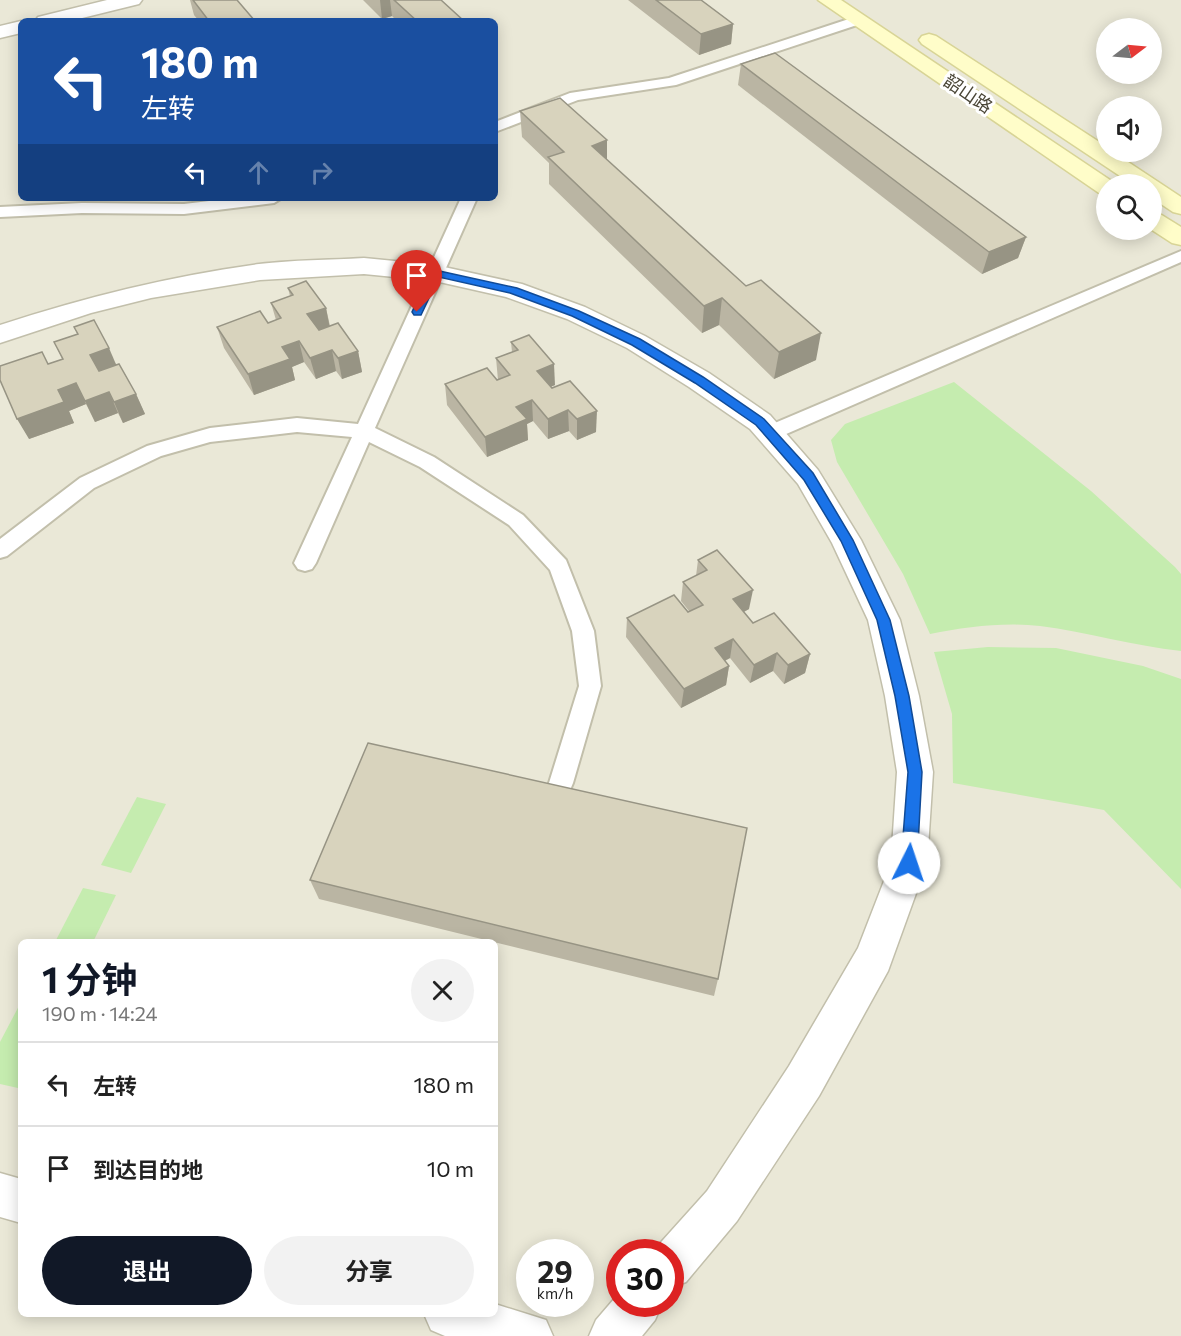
<!DOCTYPE html>
<html lang="zh">
<head>
<meta charset="utf-8">
<style>
	:root { --surface:#fff; --page:#f2f2f2; --text:#222; --muted:#767676; --line:#e0e0e0; --accent:#111827 }
	body { margin:0; font-family:Commissioner,"Noto Sans SC",sans-serif; background:var(--page); color:var(--text); height:100vh; display:flex; flex-direction:column; font-size:22px; white-space:nowrap }
	* { box-sizing:border-box; margin:0 }
	p { font-size:20px; color:var(--muted) }
	.icon { flex:none; width:33px; height:33px; fill:none; stroke:currentColor; stroke-width:2; stroke-linecap:round; stroke-linejoin:round }
	.map { position:relative; flex:1; overflow:hidden }
	.details { position:absolute; left:18px; top:939px; width:480px; height:378px; display:flex; flex-direction:column; background:var(--surface); border-radius:9px; box-shadow:0 3px 15px #0003 }
	.details>* { flex:none }
	.top-card { position:absolute; left:18px; top:18px; width:480px; height:183px; border-radius:9px; box-shadow:0 3px 15px #0003; background:#1a4fa0; color:#fff; overflow:hidden }
	.needle { width:39px; rotate:74deg }
	.tools { position:absolute; left:1096px; top:18px; display:grid; gap:12px }
	.tools a { display:grid; place-items:center; width:66px; height:66px; border-radius:50%; background:var(--surface); box-shadow:0 3px 15px #0003; font-size:30px }
	.speed { position:absolute; left:516px; top:1239px; display:flex; gap:12px; font-size:30px; font-weight:700; text-align:center }
	.speed>* { display:grid; place-content:center; width:78px; height:78px; border-radius:50%; background:var(--surface); box-shadow:0 3px 15px #0003; line-height:1 }
	.speed small { font-size:15px; font-weight:400 }
	.speed .limit { border:9px solid #d22; background:#fff; color:#111 }
	.pin { position:absolute; display:grid; place-items:center; width:51px; height:51px; color:#fff; margin:-62px -26px; border-radius:50% 50% 50% 0; rotate:-45deg; box-shadow:0 0 6px #0007 }
	.pin .icon { rotate:45deg }
	.me { position:absolute; width:66px; margin:-33px; rotate:4deg; stroke-linejoin:round; filter:drop-shadow(0 0 4px #0008) }
	.turn { display:flex; align-items:center; gap:21px; height:126px; padding:0 24px; font-size:27px }
	.turn .icon { width:78px; height:78px; stroke-width:2.5 }
	.turn b { display:block; font-size:42px; line-height:51px }
	.lanes { display:flex; align-items:center; height:57px; padding:0 24px; background:#0003; justify-content:center; gap:30px; direction:ltr }
	.lanes .off { opacity:.35 }
	.round { display:grid; place-items:center; flex:none; width:63px; height:63px; border-radius:32px; background:var(--page) }
	.headline { display:flex; align-items:center; justify-content:space-between; height:102px; padding:0 24px }
	h1 { font-size:36px; font-weight:700; line-height:45px; color:var(--accent) }
	.action { display:flex; gap:12px; margin-top:auto; padding:12px 24px }
	.action a { flex:1; height:69px; border-radius:36px; background:var(--accent); color:#fff; font-size:24px; font-weight:700; line-height:69px; text-align:center }
	.action a+a { background:var(--page); color:var(--text) }
	ul { padding:0; list-style:none }
	li { display:flex; align-items:center; gap:18px; height:84px; padding:0 24px; border-top:2px solid var(--line) }
	li div { flex:1 }
	li b { display:block; font-size:22px }
	li em { font-style:normal }
	.map>svg:first-child { display:block }
	.residential { fill:#eae8d7; fill-rule:evenodd }
	.green { fill:#c5ecaf }
	.lines { fill:none; stroke-linecap:round; stroke-linejoin:round }
	.service-casing { stroke:#c2bfab; stroke-width:4 }
	.minor-casing { stroke:#c2bfab; stroke-width:3 }
	.tertiary-casing { stroke:#c2bfab; stroke-width:3 }
	.secondary-casing { stroke:#d8d496; stroke-width:3 }
	.service { fill:#fff; fill-rule:evenodd }
	.minor { fill:#fff; fill-rule:evenodd }
	.tertiary { fill:#fff; fill-rule:evenodd }
	.secondary { fill:#fffdc9; fill-rule:evenodd }
	.wall { fill:#bab5a3 }
	.shaded-wall { fill:#979484 }
	.building { fill:#d8d3bd; stroke:#979484; stroke-width:1.5 }
	.route { fill:#1a73e8; stroke:#114b97; stroke-width:1.5 }
	.labels { text-anchor:middle; stroke-width:6; stroke-linejoin:round; paint-order:stroke }
	.far-street-label { font-size:18px; fill:#4a4637; stroke:#fff }
</style>
</head>
<body>
<div class="map">
<svg width="1181" height="1336" viewBox="0 0 1181 1336">
	<rect width="100%" height="100%" fill="#f5f4e9"/>
	<path class="residential" d="M 0,0 L 1181,0 L 1181,1336 L 0,1336 ZM 21,21 L 495,21 L 495,198 L 21,198 ZM 1107,28 L 1152,28 L 1152,74 L 1107,74 ZM 1107,106 L 1152,106 L 1152,152 L 1107,152 ZM 1107,184 L 1152,184 L 1152,230 L 1107,230 ZM 21,942 L 495,942 L 495,1314 L 21,1314 ZM 530,1252 L 580,1252 L 580,1304 L 530,1304 ZM 620,1252 L 670,1252 L 670,1304 L 620,1304 Z"/>
	<g class="green">
		<path d="M 954,382 L 1091,491 L 1175,567 L 1181,574 L 1181,651 C 1134,646 1087,632 1040,626 C 1003,622 966,627 930,634 L 903,574 L 837,462 L 831,440 L 845,424 Z"/>
		<polygon points="988,647 1056,648 1143,666 1181,679 1181,889 1104,810 953,783 952,714 934,652"/>
		<polygon points="137,797 166,804 131,873 101,865"/>
		<polygon points="83,888 116,895 93,942 55,942"/>
		<polygon points="21,1002 21,1082 18,1088 0,1084 0,1042"/>
	</g>
	<g class="lines">
		<defs>
			<g id="service">
				<polygon points="858,16 863,17 865,20 863,23 676,85 578,100 495,132 495,122 570,93 669,78"/>
				<polygon points="234,198 282,198 274,203 184,214 82,213 0,217 0,207 82,203 184,204"/>
				<polygon points="461,198 477,198 375,428 434,457 523,515 566,560 594,631 601,686 573,783 570,790 561,794 552,790 549,783 579,686 572,631 550,570 509,525 420,467 369,442 316,563 312,569 305,571 298,569 294,563 352,437 297,432 210,442 161,456 94,488 7,556 0,558 0,539 80,478 147,446 210,428 297,418 358,424"/>
				<polygon points="1181,251 1181,262 777,438 770,440 763,438 760,433 763,428"/>
			</g>
			<g id="minor">
				<path d="M 364,258 L 435,265 L 522,284 L 585,307 L 645,336 L 709,373 L 770,415 L 818,470 L 861,540 L 900,620 L 919,696 L 933,772 L 927,863 L 888,971 L 819,1096 L 737,1221 L 686,1282 L 670,1288 L 670,1252 L 653,1252 L 654,1250 L 707,1191 L 789,1066 L 858,948 L 891,863 L 897,772 L 885,696 L 868,620 L 832,543 L 798,484 L 750,429 L 689,387 L 627,348 L 567,319 L 506,297 L 435,281 L 364,274 L 260,280 L 151,298 L 91,313 L 0,343 L 0,325 C 85,297 170,276 259,264 C 293,260 329,260 364,258 Z"/>
				<polygon points="620,1292 620,1304 662,1304 655,1320 642,1336 589,1336 596,1320"/>
			</g>
			<g id="tertiary">
				<polygon points="107,0 142,0 139,4 70,21 35,21 38,17"/>
				<polygon points="21,21 21,33 0,38 0,26"/>
				<polygon points="0,1173 21,1179 21,1223 0,1217"/>
				<polygon points="495,1304 546,1320 553,1336 445,1336 431,1330 424,1314 495,1314"/>
			</g>
			<g id="secondary">
				<polygon points="818,0 841,0 1116,184 1107,184 1107,195 1099,193"/>
				<polygon points="929,34 936,36 1107,147 1107,152 1113,152 1181,197 1181,214 1173,212 1152,198 1152,184 1132,184 922,44 919,40 922,36"/>
				<polygon points="1152,212 1160,214 1181,227 1181,245 1172,243 1152,230"/>
			</g>
		</defs>
		<use href="#service" class="service-casing"/>
		<use href="#minor" class="minor-casing"/>
		<use href="#tertiary" class="tertiary-casing"/>
		<use href="#secondary" class="secondary-casing"/>
		<use href="#service" class="service"/>
		<use href="#minor" class="minor"/>
		<use href="#tertiary" class="tertiary"/>
		<use href="#secondary" class="secondary"/>
	</g>
	<g class="wall">
		<polygon points="190,0 237,0 255,21 199,21 194,15"/>
		<polygon points="363,0 441,0 464,21 397,21 392,16 382,19"/>
		<polygon points="628,0 701,0 733,24 731,44 699,55"/>
		<polygon points="741,64 1026,237 1018,258 982,274 738,85"/>
		<polygon points="520,111 607,160 816,360 774,379 719,325 702,333 549,184 549,163 522,137"/>
		<polygon points="288,288 326,308 330,326 358,351 362,372 342,379 336,371 316,379 304,362 292,367 295,380 254,395 224,348 217,327 268,323 276,320 271,303 290,296"/>
		<polygon points="74,327 117,365 136,394 145,414 123,423 118,413 95,422 86,404 69,411 74,423 29,439 48,364 62,359 54,342 77,334"/>
		<polygon points="511,342 555,385 550,387 596,432 577,440 569,431 548,439 533,421 527,424 528,440 487,457 447,405 445,384 498,380 496,358 512,352"/>
		<polygon points="698,560 749,609 744,612 753,623 810,654 805,673 784,684 773,671 750,683 730,658 725,661 729,666 726,685 681,708 626,637 627,618 689,611 681,601 683,582 696,576"/>
		<polygon points="310,880 718,979 714,996 319,899"/>
	</g>
	<g class="shaded-wall">
		<polygon points="380,0 390,0 392,16 382,19"/>
		<polygon points="733,24 731,44 699,55 701,34"/>
		<polygon points="495,49 497,70 495,70"/>
		<polygon points="607,140 607,167 592,146"/>
		<polygon points="1026,237 1018,258 982,274 989,252"/>
		<polygon points="722,298 719,325 702,333 704,306"/>
		<polygon points="326,308 330,329 313,335 307,314"/>
		<polygon points="821,333 816,360 774,379 779,352"/>
		<polygon points="299,341 304,362 292,367 295,380 254,395 248,374 282,347"/>
		<polygon points="109,348 118,369 100,376 90,355"/>
		<polygon points="332,350 336,371 316,379 310,358"/>
		<polygon points="358,351 362,372 342,379 338,358"/>
		<polygon points="554,364 555,385 538,392 537,371"/>
		<polygon points="76,383 86,404 69,411 74,423 29,439 17,419 58,390"/>
		<polygon points="109,392 118,413 95,422 85,401"/>
		<polygon points="136,394 145,414 123,423 114,402"/>
		<polygon points="532,400 533,421 527,424 528,440 487,457 485,437 516,407"/>
		<polygon points="568,410 569,431 548,439 548,419"/>
		<polygon points="597,411 596,432 577,440 577,419"/>
		<polygon points="753,590 749,609 730,619 733,599"/>
		<polygon points="733,639 730,658 712,667 715,648"/>
		<polygon points="777,653 773,671 750,683 754,665"/>
		<polygon points="810,654 805,673 784,684 788,665"/>
		<polygon points="729,666 726,685 681,708 684,689"/>
	</g>
	<g class="building">
		<polygon points="193,0 237,0 255,21 209,21"/>
		<polygon points="394,0 441,0 464,21 417,21"/>
		<polygon points="656,0 701,0 733,24 701,34"/>
		<polygon points="775,53 1026,237 989,252 741,64"/>
		<polygon points="560,98 607,140 592,146 746,286 761,280 821,333 779,352 722,298 704,306 548,157 564,152 520,111"/>
		<polygon points="306,281 326,308 307,314 319,330 338,323 358,351 338,358 332,350 310,358 299,341 282,347 290,359 248,374 217,327 260,311 268,323 281,318 271,303 293,295 288,288"/>
		<polygon points="94,320 109,348 90,355 99,371 119,364 136,394 114,402 109,392 85,401 76,383 58,390 64,402 17,419 0,380 0,366 42,352 48,364 63,359 54,342 78,334 74,327"/>
		<polygon points="529,335 554,364 537,371 552,388 570,381 597,411 577,419 568,410 548,419 532,400 516,407 527,419 485,437 445,384 487,368 497,380 510,375 496,358 518,350 511,342"/>
		<polygon points="717,550 753,590 733,599 753,623 774,613 810,654 788,665 777,653 754,665 733,639 715,648 729,666 684,689 627,618 674,595 688,612 703,605 683,582 707,570 698,560"/>
		<polygon points="368,743 747,828 718,979 310,880"/>
	</g>
	<polygon class="route" points="435,270 517,288 579,311 640,339 703,377 764,419 813,473 853,540 890,620 909,696 922,772 917,863 914,868 909,870 904,868 901,863 908,772 895,696 877,620 841,541 804,480 756,425 695,383 632,345 572,316 510,293 439,277 421,315 414,315 412,312 430,273"/>
	<g class="labels">
		<g class="far-street-label">
			<text transform="translate(968 94) rotate(34)" y="6">韶山路</text>
		</g>
	</g>
</svg>
<div class="tools">
<a><svg class="needle" viewBox="-14 -14 28 28"><path d="M0-13l5 13h-10z" fill="#e53935"/><path d="M0 13l5-13h-10z" fill="#767676"/></svg></a>
<a><svg class="icon" aria-label="sound" viewBox="0 0 24 24"><path d="M4 9h4l5-4v14l-5-4H4zM17 9q2 3 0 6"/></svg></a>
<a><svg class="icon" aria-label="search" viewBox="0 0 24 24"><circle cx="10" cy="10" r="6"/><path d="M15 15l6 6"/></svg></a>
</div>
<div class="speed"><div>29<small>km/h</small></div><div class="limit">30</div></div>
<div class="pin" style="left:417px;top:312px;background:#d93025"><svg class="icon" aria-label="arrive" viewBox="0 0 24 24"><path d="M6 21V4h12l-3 4 3 4H6"/></svg></div>
<svg class="me" style="left:909px;top:863px" viewBox="-20 -20 40 40"><circle r="19" fill="#fff"/><path d="M0-13L10 11 0 6-10 11z" fill="#1a73e8"/></svg>
<div class="top-card">
<div class="turn"><svg class="icon" aria-label="left" viewBox="0 0 24 24"><path d="M17 20v-9H6M10 6l-5 5 5 5"/></svg><div><b>180 m</b>左转</div></div>
<div class="lanes"><svg class="icon" aria-label="left" viewBox="0 0 24 24"><path d="M17 20v-9H6M10 6l-5 5 5 5"/></svg><svg class="icon off" aria-label="ahead" viewBox="0 0 24 24"><path d="M12 20V5M6 11l6-6 6 6"/></svg><svg class="icon off" aria-label="right" viewBox="0 0 24 24"><path d="M7 20v-9h11M14 6l5 5-5 5"/></svg></div>
</div>
<section class="details">
<div class="headline"><div><h1>1 分钟</h1><p>190 m · 14:24</p></div><a class="round"><svg class="icon" aria-label="close" viewBox="0 0 24 24"><path d="M6 6l12 12M18 6L6 18"/></svg></a></div>
<ul>
<li><svg class="icon" aria-label="left" viewBox="0 0 24 24"><path d="M17 20v-9H6M10 6l-5 5 5 5"/></svg><div><b>左转</b></div><em>180 m</em></li>
<li><svg class="icon" aria-label="arrive" viewBox="0 0 24 24"><path d="M6 21V4h12l-3 4 3 4H6"/></svg><div><b>到达目的地</b></div><em>10 m</em></li>
</ul>
<div class="action"><a>退出</a><a>分享</a></div>
</section>
</div>
</body>
</html>
